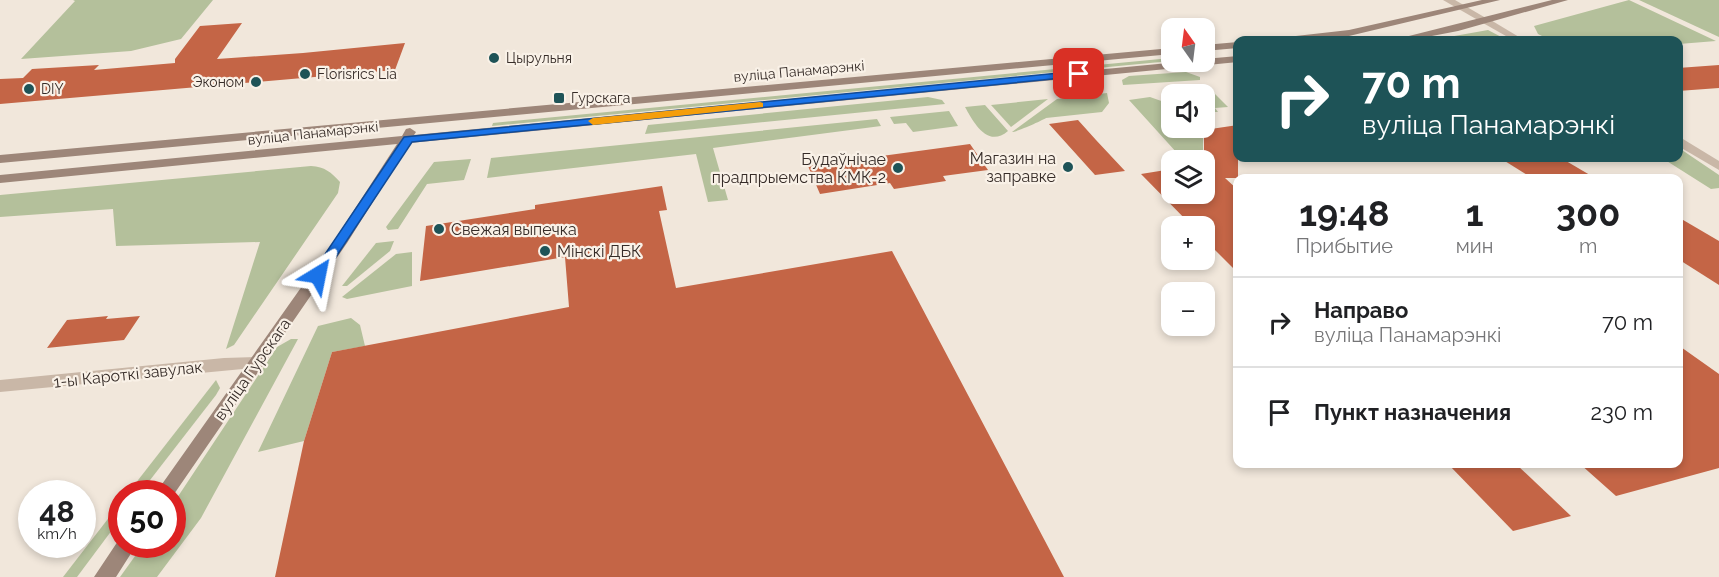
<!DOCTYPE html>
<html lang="ru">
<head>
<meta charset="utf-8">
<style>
	:root { --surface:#fff; --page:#f6f6f6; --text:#202124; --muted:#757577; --line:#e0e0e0 }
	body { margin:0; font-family:Raleway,sans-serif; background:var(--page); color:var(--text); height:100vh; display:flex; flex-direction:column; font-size:22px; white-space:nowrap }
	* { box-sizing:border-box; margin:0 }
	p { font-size:20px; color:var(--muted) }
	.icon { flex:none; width:33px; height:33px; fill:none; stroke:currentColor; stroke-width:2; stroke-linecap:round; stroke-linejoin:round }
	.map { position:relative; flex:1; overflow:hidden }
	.details { position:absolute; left:1233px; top:174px; width:450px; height:294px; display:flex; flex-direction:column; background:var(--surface); border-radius:12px; box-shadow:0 3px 9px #0003 }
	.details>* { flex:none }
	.hud { position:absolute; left:1233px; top:36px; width:450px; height:126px; border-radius:12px; box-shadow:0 3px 9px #0003; background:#1e5357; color:#fff; overflow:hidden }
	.needle { width:39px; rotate:346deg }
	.fabs { position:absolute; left:1161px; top:18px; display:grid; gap:12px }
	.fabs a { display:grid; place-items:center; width:54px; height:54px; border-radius:12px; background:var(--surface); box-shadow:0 3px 9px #0003; font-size:30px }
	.speed { position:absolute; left:18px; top:480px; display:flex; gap:12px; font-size:30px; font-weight:700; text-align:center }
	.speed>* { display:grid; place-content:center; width:78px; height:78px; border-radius:50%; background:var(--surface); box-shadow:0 3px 9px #0003; line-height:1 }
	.speed small { font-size:15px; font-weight:400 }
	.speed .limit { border:9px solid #d22; background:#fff; color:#111 }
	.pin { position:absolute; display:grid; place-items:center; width:51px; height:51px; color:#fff; margin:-26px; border-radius:12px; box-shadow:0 3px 9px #0006 }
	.me { position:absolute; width:66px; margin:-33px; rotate:35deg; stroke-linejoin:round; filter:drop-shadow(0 0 4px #0008) }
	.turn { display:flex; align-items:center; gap:21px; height:126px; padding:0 30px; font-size:27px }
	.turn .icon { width:78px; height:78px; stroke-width:2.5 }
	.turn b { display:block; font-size:42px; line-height:51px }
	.eta { display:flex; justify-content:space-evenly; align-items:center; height:102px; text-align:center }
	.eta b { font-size:36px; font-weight:700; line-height:42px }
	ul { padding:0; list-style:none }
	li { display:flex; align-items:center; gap:18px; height:90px; padding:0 30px; border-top:2px solid var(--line) }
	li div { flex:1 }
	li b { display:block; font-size:22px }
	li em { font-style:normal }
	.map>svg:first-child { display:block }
	.green { fill:#b4c09b }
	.building { fill:#c46546 }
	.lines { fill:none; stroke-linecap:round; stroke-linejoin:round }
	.minor { fill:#c9b7a7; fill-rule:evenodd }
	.tertiary { fill:#c9b7a7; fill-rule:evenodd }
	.secondary { fill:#9d8679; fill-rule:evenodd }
	.route { fill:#1a73e8; stroke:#114b97; stroke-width:1.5 }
	.slow { fill:#f59e0b }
	.poi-dot { fill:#1e5357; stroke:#f9f1e7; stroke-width:2 }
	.labels { text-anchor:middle; stroke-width:4.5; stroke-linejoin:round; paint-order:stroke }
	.far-poi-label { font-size:14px; fill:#362c28; stroke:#f9f1e7; text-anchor:start }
	.far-street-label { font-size:14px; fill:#362c28; stroke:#f9f1e7 }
	.poi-label { font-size:16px; fill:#362c28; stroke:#f9f1e7; text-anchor:end }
	.street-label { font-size:16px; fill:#362c28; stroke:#f9f1e7 }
</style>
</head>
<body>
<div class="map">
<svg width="1719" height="577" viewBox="0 0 1719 577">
	<rect width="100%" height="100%" fill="#f1e7db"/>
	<g class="green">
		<polygon points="73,0 213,0 181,39 131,51 21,59 75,1"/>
		<polygon points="1629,0 1716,41 1679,44 1678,40 1550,40 1538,34 1534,26"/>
		<polygon points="1639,0 1719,0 1719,37"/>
		<polygon points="1488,30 1507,40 1432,40"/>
		<polygon points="1171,58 1171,61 492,126 493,123"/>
		<polygon points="1186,72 1200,77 1200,80 1123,85 1122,80 1129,76"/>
		<polygon points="1207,86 1228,107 1215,108 1218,112 1214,112 1205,104 1204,94 1189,94 1181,88"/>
		<path d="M 1107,93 L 1109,103 L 1102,112 L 1046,118 C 1043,120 1017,132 1012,132 L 1057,99 Z"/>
		<polygon points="928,97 942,100 945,104 645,134 648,125"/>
		<polygon points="1150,97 1167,103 1171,107 1172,128 1192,128 1203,138 1203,151 1189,156 1177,153 1129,100"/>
		<polygon points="1048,99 1011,127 991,105"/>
		<path d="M 985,105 L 1008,131 C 987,149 973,121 965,107 Z"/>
		<polygon points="949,111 958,126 913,132 906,123 894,124 890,117"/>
		<polygon points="877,119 881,126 713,148 728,200 708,202 696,154 487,178 491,158"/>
		<polygon points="1679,148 1719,175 1719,188 1711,189 1662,158 1678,158"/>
		<polygon points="471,159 464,180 427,184 398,229 388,230 386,227 434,162"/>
		<path d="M 311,166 C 325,167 331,172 340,182 L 338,193 L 234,345 L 226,349 L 260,242 L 116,246 L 113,209 L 0,217 L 0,195 Z"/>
		<polygon points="394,241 390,251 347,286 342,286 376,243"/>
		<polygon points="412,252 412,286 347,299 342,297 396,254"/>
		<polygon points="351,318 360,325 365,346 332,352 304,441 258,452 318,326"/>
		<polygon points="291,339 298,339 201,518 157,577 120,577 143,545 172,544 173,504 277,347"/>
		<polygon points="216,380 220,388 216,395 140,493 128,493"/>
		<polygon points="121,502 121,518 77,577 63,577"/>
	</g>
	<g class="building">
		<polygon points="242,23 217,59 303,53 405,43 395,70 0,104 0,79 23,78 32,69 99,65 94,70 175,63 175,59 200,26"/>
		<polygon points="1719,65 1719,88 1678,91 1678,68"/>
		<polygon points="1078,120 1096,140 1125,171 1095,175 1049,124"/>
		<polygon points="1238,125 1238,178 1225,178 1238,190 1238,273 1204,239 1204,226 1192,226 1141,174 1172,169 1172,194 1204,194 1204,130"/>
		<polygon points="970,144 988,170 943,176 946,181 894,189 890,183 820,194 808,166"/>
		<polygon points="1500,158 1561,158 1595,178 1532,178"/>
		<polygon points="662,186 667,210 659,211 676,288 892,251 1064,577 275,577 304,441 332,352 569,307 565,257 420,281 426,226 535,209 535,205"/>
		<polygon points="1678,217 1719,241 1719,285 1678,259"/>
		<polygon points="108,316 106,319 140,316 124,340 47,348 67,320"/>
		<polygon points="1678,345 1719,374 1719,468 1616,496 1580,464 1678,464"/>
		<polygon points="1448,464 1516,464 1571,516 1513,531"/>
	</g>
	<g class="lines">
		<g class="minor">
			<polygon points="1483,19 1489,19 1524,40 1513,40 1483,23"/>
			<polygon points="1678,136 1719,161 1719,170 1678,146"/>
			<polygon points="257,357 263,359 265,363 263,367 0,392 0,380 224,358"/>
		</g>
		<polygon class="tertiary" points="1443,0 1455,0 1491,21 1483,23"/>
		<g class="secondary">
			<polygon points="1482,0 1500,0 1349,36 1310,40 1282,40 1287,37 1349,30"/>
			<polygon points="1552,0 1568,0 1458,31 1411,40 1393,40"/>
			<polygon points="1238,42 1238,48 1204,51 1204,45"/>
			<polygon points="1172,48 1172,54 0,163 0,155"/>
			<polygon points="1238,56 1238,62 410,143 347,243 172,497 172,494 155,494 334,241 397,144 0,183 0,175 402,136 406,129 410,128 416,132 414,135 1179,62 1204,62 1204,59"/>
			<polygon points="120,538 122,544 137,544 116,577 94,577"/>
		</g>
	</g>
	<polygon class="route" points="1079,71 1084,74 1083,76 412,142 322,278 313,278 311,275 404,137"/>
	<polygon class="slow" points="760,102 763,103 763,107 593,125 588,121 593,118"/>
	<g class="poi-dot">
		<circle cx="494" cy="58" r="6"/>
		<circle cx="305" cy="74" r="6"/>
		<circle cx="256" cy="82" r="6"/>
		<circle cx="29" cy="89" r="6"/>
		<rect x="553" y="92" width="12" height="12" rx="3"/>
		<circle cx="1068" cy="167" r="6"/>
		<circle cx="898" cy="168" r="6"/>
		<circle cx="439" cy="229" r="6"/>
		<circle cx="545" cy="251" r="6"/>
	</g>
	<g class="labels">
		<g class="far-poi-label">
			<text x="506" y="63">Цырульня</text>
			<text x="317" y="79">Florisrics Lia</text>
			<text x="244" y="87" text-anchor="end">Эконом</text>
			<text x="41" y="94">DIY</text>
			<text x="571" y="103">Гурскага</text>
		</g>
		<g class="far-street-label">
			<text transform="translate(799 71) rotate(-5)" y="5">вуліца Панамарэнкі</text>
			<text transform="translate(313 133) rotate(-6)" y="5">вуліца Панамарэнкі</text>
		</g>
		<g class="poi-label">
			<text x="1056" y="164">Магазин на<tspan x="1056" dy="18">заправке</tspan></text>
			<text x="886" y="165">Будаўнічае<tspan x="886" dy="18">прадпрыемства КМК-2</tspan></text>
			<text x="451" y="235" text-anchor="start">Свежая выпечка</text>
			<text x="557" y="257" text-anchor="start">Мінскі ДБК</text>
		</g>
		<g class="street-label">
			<text transform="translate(252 369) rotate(-55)" y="6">вуліца Гурскага</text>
			<text transform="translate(128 374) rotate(-6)" y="6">1-ы Кароткі завулак</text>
		</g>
	</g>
</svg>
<div class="fabs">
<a><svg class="needle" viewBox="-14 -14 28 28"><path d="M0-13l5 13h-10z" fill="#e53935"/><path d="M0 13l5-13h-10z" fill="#757577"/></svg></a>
<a><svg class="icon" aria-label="sound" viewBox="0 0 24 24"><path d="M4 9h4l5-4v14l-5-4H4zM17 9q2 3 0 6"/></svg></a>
<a><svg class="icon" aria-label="layers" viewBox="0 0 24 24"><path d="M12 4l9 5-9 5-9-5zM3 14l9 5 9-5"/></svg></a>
<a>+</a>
<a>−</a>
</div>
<div class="speed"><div>48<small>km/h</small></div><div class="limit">50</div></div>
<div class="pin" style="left:1079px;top:74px;background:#d93025"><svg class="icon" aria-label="arrive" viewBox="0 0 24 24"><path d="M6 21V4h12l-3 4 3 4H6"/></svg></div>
<svg class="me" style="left:318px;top:275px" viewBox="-20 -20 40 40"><path d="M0-17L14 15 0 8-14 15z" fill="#1a73e8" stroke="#fff" stroke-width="4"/></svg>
<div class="hud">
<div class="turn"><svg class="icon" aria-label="right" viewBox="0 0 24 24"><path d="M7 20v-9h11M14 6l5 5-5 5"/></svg><div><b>70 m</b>вуліца Панамарэнкі</div></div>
</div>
<section class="details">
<div class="eta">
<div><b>19:48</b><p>Прибытие</p></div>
<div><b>1</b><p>мин</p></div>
<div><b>300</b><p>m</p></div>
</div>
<ul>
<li><svg class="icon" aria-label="right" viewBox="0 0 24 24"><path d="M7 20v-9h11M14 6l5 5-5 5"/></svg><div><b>Направо</b><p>вуліца Панамарэнкі</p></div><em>70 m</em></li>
<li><svg class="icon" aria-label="arrive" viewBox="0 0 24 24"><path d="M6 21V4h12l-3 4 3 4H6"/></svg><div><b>Пункт назначения</b></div><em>230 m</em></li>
</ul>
</section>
</div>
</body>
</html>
